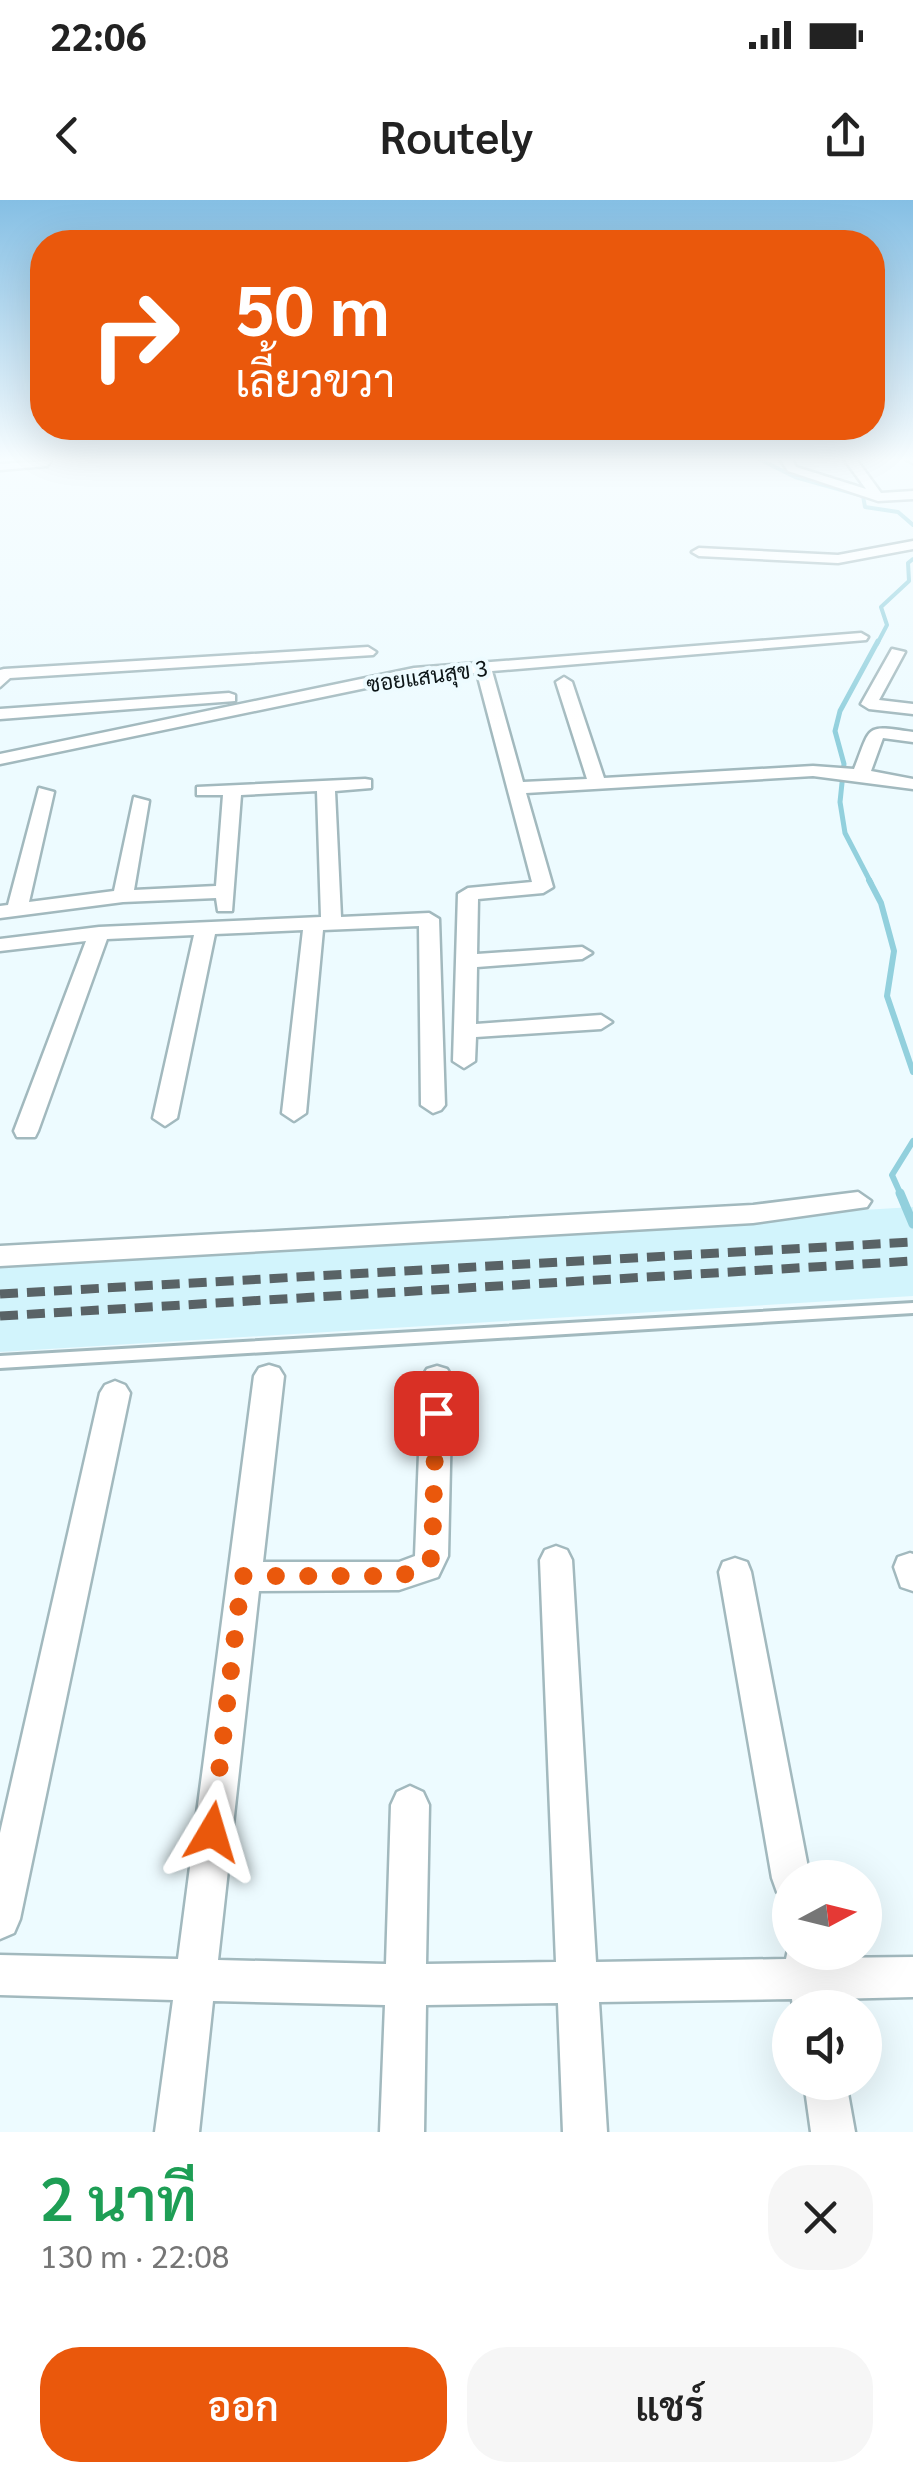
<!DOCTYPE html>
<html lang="th">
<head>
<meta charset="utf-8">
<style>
	:root { --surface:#fff; --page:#f6f6f6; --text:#222; --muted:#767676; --accent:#ea580c }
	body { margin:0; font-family:Georgia,Sarabun,serif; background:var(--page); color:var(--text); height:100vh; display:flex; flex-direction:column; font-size:38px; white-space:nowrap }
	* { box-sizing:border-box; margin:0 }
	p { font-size:32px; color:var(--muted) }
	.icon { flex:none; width:55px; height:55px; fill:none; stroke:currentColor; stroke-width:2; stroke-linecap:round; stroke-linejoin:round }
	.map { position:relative; height:1932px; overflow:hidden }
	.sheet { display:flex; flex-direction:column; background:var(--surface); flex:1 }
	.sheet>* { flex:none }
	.hud { position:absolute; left:30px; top:30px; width:855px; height:210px; border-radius:40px; box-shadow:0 10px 40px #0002; background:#ea580c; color:#fff; overflow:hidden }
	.needle { width:65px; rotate:83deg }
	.fabs { position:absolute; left:772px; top:1660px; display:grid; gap:20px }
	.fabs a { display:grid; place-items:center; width:110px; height:110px; border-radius:50%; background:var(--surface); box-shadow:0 10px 40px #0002; font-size:50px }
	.pin { position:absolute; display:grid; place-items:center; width:85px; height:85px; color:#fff; margin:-42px; border-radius:20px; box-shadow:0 5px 15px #0006 }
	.me { position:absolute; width:110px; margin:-55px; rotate:7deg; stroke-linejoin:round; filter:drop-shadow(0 0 8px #0008) }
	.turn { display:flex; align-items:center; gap:35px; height:210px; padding:0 40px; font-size:45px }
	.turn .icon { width:130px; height:130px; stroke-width:2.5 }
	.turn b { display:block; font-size:70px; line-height:85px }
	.round { display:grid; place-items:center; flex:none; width:105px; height:105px; border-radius:40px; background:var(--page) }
	.summary { display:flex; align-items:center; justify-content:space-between; height:170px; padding:0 40px }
	h1 { font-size:60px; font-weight:600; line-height:75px; color:#1e9e55 }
	.cta { display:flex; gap:20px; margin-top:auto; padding:20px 40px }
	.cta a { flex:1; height:115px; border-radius:40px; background:var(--accent); color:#fff; font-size:40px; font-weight:600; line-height:115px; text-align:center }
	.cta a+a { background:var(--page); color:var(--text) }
	.status { display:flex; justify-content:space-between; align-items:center; height:70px; padding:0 50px; background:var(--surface); direction:ltr }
	.status svg { height:28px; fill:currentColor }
	header { display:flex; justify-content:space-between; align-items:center; height:130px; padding:0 40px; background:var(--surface); font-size:45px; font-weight:600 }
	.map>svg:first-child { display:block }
	.built { fill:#d2f4fc }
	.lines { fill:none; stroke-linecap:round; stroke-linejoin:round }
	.stream-far3 { stroke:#92d0dd; stroke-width:4 }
	.stream-far2 { stroke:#92d0dd; stroke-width:5 }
	.stream-far1 { stroke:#92d0dd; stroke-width:6 }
	.stream { stroke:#92d0dd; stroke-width:9 }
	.service-casing { stroke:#a2b9be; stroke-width:6 }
	.minor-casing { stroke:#a2b9be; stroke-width:5 }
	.service { fill:#fff; fill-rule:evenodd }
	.minor { fill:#fff; fill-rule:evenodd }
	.rail { stroke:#596366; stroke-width:9; stroke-dasharray:18 9; stroke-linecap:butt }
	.route { stroke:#ea580c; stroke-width:18; stroke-dasharray:0 32.4 }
	.labels { text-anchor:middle; stroke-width:8; stroke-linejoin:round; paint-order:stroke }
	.far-street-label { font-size:22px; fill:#0c1517; stroke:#edfbff }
</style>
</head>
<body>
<div class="status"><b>22:06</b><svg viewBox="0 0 49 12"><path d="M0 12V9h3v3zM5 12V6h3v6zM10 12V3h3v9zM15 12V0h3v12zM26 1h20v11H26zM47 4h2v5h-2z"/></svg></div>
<header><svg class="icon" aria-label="back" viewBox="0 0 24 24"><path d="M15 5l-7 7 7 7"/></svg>Routely<svg class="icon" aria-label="share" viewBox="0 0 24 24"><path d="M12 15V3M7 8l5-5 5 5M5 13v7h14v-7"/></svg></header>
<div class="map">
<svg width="913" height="1932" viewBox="0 0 913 1932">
	<rect width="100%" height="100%" fill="#edfbff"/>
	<polygon class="built" points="913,1007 913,1096 0,1152 0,1061"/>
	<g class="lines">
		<g class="stream-far3">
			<polyline points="759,259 795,277 863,296 865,307 898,312 913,325"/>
			<polyline points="877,444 887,425 881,407 909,381 908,363 913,359"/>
		</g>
		<polyline class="stream-far2" points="871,683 845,633 840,602 844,564 835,531 840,511 878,441"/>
		<g class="stream-far1">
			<polyline points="869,680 881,703 894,751 887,796 913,872"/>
			<polyline points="901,995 892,975 913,941"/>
		</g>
		<polyline class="stream" points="900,993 913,1024"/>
		<defs>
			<polygon id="service" points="913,1103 913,1113 0,1168 0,1156"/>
			<g id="minor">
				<polygon points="780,259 792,259 796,267 866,289 844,259 856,259 881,293 913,291 913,299 878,301 788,271"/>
				<polygon points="906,259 913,259 913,263"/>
				<polygon points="51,261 47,266 0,270 0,264"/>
				<polygon points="913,341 913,349 838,363 699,356 692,352 699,348 838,355"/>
				<path d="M 861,433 L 868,437 L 866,440 L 492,471 L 523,582 L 587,579 L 556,482 L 564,477 L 572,482 L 604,578 L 813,566 L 854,569 C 872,524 864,525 913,532 L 913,542 L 883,538 L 871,571 L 913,579 L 913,589 L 813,576 L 526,593 L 553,687 L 543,693 L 478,699 L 477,754 L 582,747 L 592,753 L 582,759 L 477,767 L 476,824 L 601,815 L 612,822 L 601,829 L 476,837 L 475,861 L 464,868 L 453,861 L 458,694 L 468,688 L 532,682 L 477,473 L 414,478 L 0,564 L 0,554 L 414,468 Z"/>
				<polygon points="368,447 376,452 373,455 10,478 0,487 0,470 4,469"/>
				<polygon points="892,449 905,452 879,500 913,504 913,514 869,509 861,504"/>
				<polygon points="229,493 235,495 235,501 0,519 0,509"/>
				<polygon points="365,579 371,580 371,588 335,591 341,717 429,713 439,719 445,905 441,910 433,913 421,905 419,726 323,730 306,913 294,921 282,913 303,730 215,734 177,918 165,926 153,918 194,735 107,739 38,931 35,937 17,937 14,931 86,741 0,751 0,739 99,727 321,717 317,591 241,595 232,711 218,711 216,698 123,702 0,718 0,706 8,705 39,588 54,592 29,702 114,691 134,597 149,601 134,690 216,686 223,595 197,595 197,587"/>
				<polygon points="858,992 871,1001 867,1007 753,1023 0,1066 0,1046 753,1005"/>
				<polygon points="269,1165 279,1168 284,1176 263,1362 399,1362 415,1356 422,1177 427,1169 437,1166 447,1169 452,1177 448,1356 438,1377 399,1390 259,1391 218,1760 386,1764 391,1605 397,1592 410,1586 423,1592 429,1605 426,1764 556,1762 540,1360 545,1350 556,1346 567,1350 572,1360 596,1762 786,1759 790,1740 790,1752 825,1752 826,1758 913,1757 913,1797 833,1799 834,1808 793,1808 792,1799 599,1802 607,1932 563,1932 558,1803 426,1805 424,1932 380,1932 385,1805 213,1801 199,1932 155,1932 173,1800 0,1795 0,1755 178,1759 254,1176 259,1168"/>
				<polygon points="115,1181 125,1185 130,1193 20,1719 14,1733 0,1739 0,1633 100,1193 105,1185"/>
				<polygon points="910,1353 913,1354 913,1391 901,1387 894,1367 898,1357"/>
				<polygon points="735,1358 747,1362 751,1372 810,1678 790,1678 790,1697 777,1692 772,1678 719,1372 723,1362"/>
				<polygon points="804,1882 846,1882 855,1932 811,1932"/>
			</g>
		</defs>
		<use href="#service" class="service-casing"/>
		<use href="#minor" class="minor-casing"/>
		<use href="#service" class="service"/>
		<use href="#minor" class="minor"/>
		<g class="rail">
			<polyline points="0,1094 913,1042"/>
			<polyline points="0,1116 913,1061"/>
		</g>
	</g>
	<linearGradient id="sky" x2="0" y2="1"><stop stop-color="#85bfe4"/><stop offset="0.49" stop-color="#f7fdff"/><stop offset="1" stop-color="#f7fdff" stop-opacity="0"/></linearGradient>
	<rect width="913" height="529" fill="url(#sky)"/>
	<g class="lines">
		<polyline class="route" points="212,1632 242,1376 399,1376 426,1368 432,1356 436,1213"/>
	</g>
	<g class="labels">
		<g class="far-street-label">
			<text transform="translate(427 476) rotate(-8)" y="8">ซอยแสนสุข 3</text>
		</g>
	</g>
</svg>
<div class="fabs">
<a><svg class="needle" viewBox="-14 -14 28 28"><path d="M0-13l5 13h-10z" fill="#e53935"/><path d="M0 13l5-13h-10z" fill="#767676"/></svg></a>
<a><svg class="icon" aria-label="sound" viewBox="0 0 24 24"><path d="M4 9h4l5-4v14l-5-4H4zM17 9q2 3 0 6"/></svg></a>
</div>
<div class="pin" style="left:436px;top:1213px;background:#d93025"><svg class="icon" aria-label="arrive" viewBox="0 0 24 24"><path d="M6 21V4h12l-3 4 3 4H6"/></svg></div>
<svg class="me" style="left:212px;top:1632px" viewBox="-20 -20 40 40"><path d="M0-17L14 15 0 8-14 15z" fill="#ea580c" stroke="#fff" stroke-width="4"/></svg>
<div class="hud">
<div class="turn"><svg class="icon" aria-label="right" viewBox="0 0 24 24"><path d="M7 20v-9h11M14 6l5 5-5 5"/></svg><div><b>50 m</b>เลี้ยวขวา</div></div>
</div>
</div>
<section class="sheet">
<div class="summary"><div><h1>2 นาที</h1><p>130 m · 22:08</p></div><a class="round"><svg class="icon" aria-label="close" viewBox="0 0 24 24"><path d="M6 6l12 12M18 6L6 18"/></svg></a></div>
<div class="cta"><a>ออก</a><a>แชร์</a></div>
</section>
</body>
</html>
